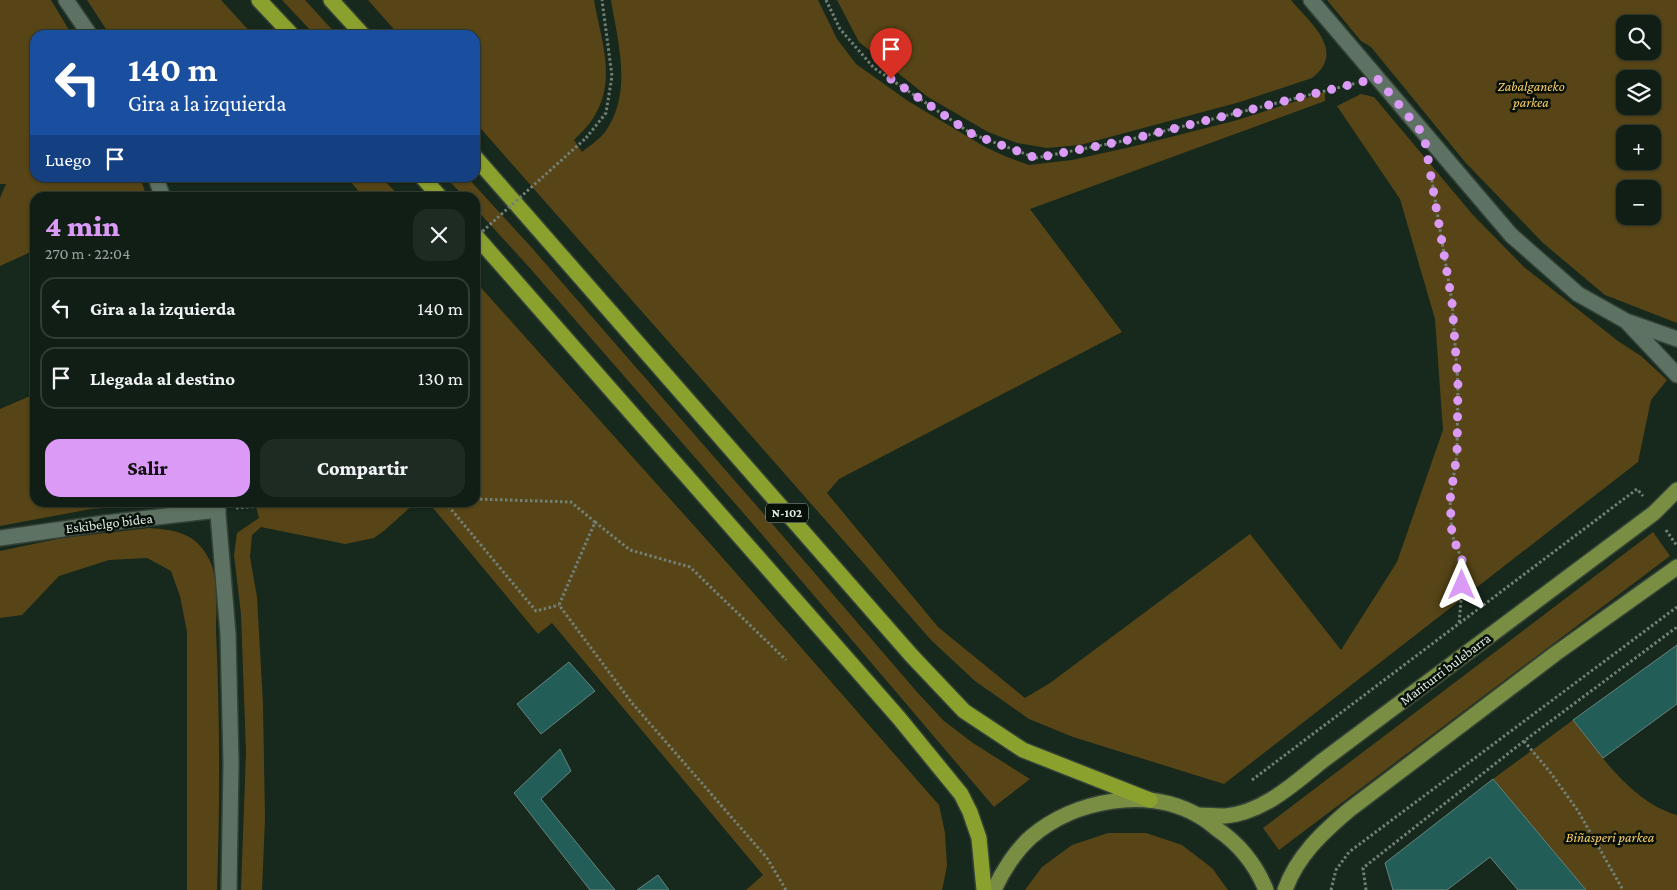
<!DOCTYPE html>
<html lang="es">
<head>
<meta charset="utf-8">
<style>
	:root { --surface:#111e15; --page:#1e2b22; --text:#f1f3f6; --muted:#9ca2a0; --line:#303c34; --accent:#da9af6 }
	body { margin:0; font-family:"Crimson Pro",serif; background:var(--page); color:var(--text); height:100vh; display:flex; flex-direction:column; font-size:19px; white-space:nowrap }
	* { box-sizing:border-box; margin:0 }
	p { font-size:16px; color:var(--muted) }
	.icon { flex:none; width:28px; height:28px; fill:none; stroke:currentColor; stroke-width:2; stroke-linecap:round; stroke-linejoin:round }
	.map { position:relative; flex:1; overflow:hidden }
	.sheet { position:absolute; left:30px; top:192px; width:450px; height:315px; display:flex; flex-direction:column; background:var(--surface); border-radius:15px; box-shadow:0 1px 4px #0004,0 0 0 1px var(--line) }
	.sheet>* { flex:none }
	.top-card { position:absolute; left:30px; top:30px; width:450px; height:152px; border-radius:15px; box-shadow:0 1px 4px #0004,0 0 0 1px var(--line); background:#1a4fa0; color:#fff; overflow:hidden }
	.buttons { position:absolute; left:1616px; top:15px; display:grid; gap:10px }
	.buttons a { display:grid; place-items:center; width:45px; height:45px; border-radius:10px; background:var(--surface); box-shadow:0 1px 4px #0004,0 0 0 1px var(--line); font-size:25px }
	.pin { position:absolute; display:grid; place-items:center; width:42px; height:42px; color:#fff; margin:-51px -21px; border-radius:50% 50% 50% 0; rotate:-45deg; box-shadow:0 0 5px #0007 }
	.pin .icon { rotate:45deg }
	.me { position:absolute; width:55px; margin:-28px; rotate:0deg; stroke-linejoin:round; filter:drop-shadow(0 0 4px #0008) }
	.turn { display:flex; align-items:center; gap:18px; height:105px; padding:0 15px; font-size:22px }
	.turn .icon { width:65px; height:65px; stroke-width:2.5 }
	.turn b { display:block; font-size:35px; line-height:42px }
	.then { display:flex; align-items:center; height:48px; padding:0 15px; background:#0003; gap:10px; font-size:19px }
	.round { display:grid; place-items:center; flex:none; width:52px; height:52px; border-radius:15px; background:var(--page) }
	.headline { display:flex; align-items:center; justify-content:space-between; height:85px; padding:0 15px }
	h1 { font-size:30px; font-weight:800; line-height:38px; color:var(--accent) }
	.cta { display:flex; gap:10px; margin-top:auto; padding:10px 15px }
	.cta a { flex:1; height:58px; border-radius:15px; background:var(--accent); color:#111; font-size:20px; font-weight:800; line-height:58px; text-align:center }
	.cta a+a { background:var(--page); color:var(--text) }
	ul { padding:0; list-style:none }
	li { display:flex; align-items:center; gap:15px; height:62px; margin:0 10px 8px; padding:0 5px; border:2px solid var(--line); border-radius:15px }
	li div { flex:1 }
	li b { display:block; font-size:19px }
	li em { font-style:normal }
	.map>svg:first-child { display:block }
	.green { fill:#574517; fill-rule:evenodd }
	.building { fill:#225e57; stroke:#66837e }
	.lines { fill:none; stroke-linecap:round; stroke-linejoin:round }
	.minor-casing { stroke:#334137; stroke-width:18 }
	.major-casing { stroke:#334137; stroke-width:18 }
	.highway-casing { stroke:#334137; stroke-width:18 }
	.path { stroke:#728076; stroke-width:3; stroke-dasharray:2.5 2.5; stroke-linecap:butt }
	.minor { stroke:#5e7263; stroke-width:15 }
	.major { stroke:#798e43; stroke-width:15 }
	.highway { stroke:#8ba12d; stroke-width:15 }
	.path-bridge { stroke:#728076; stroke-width:3; stroke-dasharray:2.5 2.5; stroke-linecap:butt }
	.route { stroke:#da9af6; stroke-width:9; stroke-dasharray:0 16.2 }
	.labels { text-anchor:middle; stroke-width:5; stroke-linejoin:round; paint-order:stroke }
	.shield { fill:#070f09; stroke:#a0aaa2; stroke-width:1 }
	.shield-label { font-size:12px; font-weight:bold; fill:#e1ece4 }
	.park-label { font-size:14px; font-style:italic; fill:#facf65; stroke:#070f09 }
	.street-label { font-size:14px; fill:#e1ece4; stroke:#070f09 }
</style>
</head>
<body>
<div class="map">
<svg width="1677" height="890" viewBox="0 0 1677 890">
	<rect width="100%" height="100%" fill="#17281c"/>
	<g class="green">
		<polygon points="0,0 51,0 72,35 35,35 35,178 140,178 147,197 35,198 35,250 0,266 0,198 6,184 0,184"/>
		<polygon points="87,0 221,0 253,35 110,35"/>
		<polygon points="282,0 305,0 337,35 315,35"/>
		<path d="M 368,0 L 594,0 C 601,41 618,81 592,120 C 587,127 580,134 574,140 L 582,152 C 589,146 600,139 605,132 C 633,93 618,43 611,0 L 818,0 L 837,39 L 856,64 L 908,101 L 985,147 L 1007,157 L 1029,165 L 1072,160 L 1135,146 L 1234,121 L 1325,92 L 1325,101 L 1030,209 L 1122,332 L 839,479 L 827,493 L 938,627 L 1025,698 L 1050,683 L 1250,534 L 1341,650 L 1397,562 L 1443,430 L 1435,319 L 1400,199 L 1337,106 L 1361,94 L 1374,97 L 1473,215 L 1524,267 L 1618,341 L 1641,356 L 1667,380 L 1651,400 L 1638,462 L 1224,784 L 1073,737 L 1029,719 L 975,681 L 931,640 L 475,122 L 475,35 L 399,35 Z"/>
		<path d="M 837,0 L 1291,0 C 1310,23 1347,51 1312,78 L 1240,102 L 1080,145 L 1047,148 L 1017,143 L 988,132 L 928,97 L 859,42 Z"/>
		<path d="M 1327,0 L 1677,0 L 1677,323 L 1605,295 L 1543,243 L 1465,162 L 1371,47 L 1361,41 ZM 1625,24 L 1652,24 L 1652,51 L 1625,51 ZM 1625,79 L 1652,79 L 1652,106 L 1625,106 ZM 1625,134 L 1652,134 L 1652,161 L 1625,161 ZM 1625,189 L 1652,189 L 1652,216 L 1625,216 Z"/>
		<polygon points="348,178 382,178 400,197 363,197"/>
		<polygon points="446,178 468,178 532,248 769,520 917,692 944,721 973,743 1030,779 994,807 759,531 529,267 475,208 475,198 465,197"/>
		<polygon points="475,281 714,548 939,805 945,833 947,866 942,890 746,890 763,875 552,623 538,634 429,503 475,502"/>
		<polygon points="35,394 35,502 160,503 91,509 0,526 0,409"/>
		<polygon points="255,503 415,503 385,530 374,538 345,544 261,527 252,535 250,557 257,597 263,704 265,819 262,890 241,890 246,752 241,614 234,555 237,533 259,518"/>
		<path d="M 149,528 C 176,530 196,533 209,559 C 219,577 216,611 216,631 C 220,717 220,804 217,890 L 187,890 L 187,632 L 180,596 L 171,571 L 147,558 L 109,560 L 59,576 L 22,615 L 0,618 L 0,551 L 62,538 Z"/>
		<polygon points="1653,532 1670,556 1279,850 1263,828"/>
		<path d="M 1573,720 C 1600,755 1633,803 1677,815 L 1677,890 L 1586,890 L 1493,779 Z"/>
		<polygon points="1108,833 1146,833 1182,845 1212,868 1228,890 1025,890 1042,867 1072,845"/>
	</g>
	<g class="building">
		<polygon points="1677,645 1677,704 1603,758 1573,720"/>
		<polygon points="569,662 595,691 541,734 517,704"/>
		<polygon points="560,749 571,771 541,799 615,890 590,890 514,793"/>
		<polygon points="1493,779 1586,890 1518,890 1490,857 1447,890 1393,890 1385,863"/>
		<polygon points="658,875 669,890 637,890"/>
	</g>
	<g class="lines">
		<defs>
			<g id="minor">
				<polyline points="66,0 90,35"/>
				<polyline points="1311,0 1511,235 1578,294 1626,321 1677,339"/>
				<polyline points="156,178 163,198"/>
				<polyline points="1628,323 1677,375"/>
				<polyline points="217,502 228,634 231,763 229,890"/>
				<polyline points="0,538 105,523 218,510"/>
			</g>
			<g id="major">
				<path d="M 1198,815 C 1207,815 1216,816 1225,816 C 1262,813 1294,784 1321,762 L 1654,513 L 1677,490"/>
				<path d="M 994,890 C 1002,872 1016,850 1031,837 C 1074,800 1147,786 1199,816 C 1205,819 1211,824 1217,829 C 1239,844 1256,865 1266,890"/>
				<path d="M 1285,890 C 1297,856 1322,833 1349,810 L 1555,654 L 1677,567"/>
			</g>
			<g id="highway">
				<polyline points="259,0 292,35"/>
				<polyline points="331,0 363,35"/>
				<polyline points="475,157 911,655 964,711 1023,750 1150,800"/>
				<polyline points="423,178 441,198"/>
				<polyline points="475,235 899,718 961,794 970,812 979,838 984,890"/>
			</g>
		</defs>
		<use href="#minor" class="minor-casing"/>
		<use href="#major" class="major-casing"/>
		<use href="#highway" class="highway-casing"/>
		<g class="path">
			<polyline points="826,0 840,29 874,68 972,134 1036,158 1128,140 1357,83"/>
			<polyline points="586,138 606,113 612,76 602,0"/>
			<polyline points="1431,175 1452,302 1458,385 1457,454 1450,500 1452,535 1464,565 1459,624"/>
			<polyline points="475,499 571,502 595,522 559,605 632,703 767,858 786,890"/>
			<polyline points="445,502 536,611 559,605"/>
			<polyline points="236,508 313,502"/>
			<polyline points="595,522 630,550 690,567 786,660"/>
			<polyline points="1666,530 1677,546"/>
			<polyline points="1524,741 1550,772 1578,811 1623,890"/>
			<polyline points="1252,780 1637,489 1643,496"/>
			<polyline points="1331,890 1336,870 1349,852 1677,607"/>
			<polyline points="1366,890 1363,868 1524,741 1677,627"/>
		</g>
		<use href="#minor" class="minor"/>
		<use href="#major" class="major"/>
		<use href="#highway" class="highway"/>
		<polyline class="path-bridge" points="475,238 586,138"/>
	</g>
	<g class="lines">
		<polyline class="route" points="891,79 972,134 1036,158 1128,140 1377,78 1424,135 1452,302 1458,385 1457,454 1450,500 1452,535 1464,565 1462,585"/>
	</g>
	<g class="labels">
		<rect class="shield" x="766" y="503.5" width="42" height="19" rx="4"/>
		<g class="shield-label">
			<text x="787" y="517">N-102</text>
		</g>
		<g class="park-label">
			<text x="1531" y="91">Zabalganeko<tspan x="1531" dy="16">parkea</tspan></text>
			<text x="1610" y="842">Biñasperi parkea</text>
		</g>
		<g class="street-label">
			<text transform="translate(109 523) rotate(-7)" y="5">Eskibelgo bidea</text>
			<text transform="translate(1445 669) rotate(-37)" y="5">Mariturri bulebarra</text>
		</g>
	</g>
</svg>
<div class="buttons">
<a><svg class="icon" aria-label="search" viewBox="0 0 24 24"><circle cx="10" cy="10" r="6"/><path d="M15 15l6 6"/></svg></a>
<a><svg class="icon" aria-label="layers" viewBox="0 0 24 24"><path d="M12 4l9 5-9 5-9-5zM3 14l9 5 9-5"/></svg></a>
<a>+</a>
<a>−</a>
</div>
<div class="pin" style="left:891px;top:79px;background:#d93025"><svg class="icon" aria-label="arrive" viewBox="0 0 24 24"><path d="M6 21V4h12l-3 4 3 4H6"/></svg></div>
<svg class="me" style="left:1462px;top:585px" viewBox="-20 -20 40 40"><path d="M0-17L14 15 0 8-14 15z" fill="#da9af6" stroke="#fff" stroke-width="4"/></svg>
<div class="top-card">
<div class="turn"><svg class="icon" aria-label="left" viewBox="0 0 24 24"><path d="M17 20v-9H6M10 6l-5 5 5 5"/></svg><div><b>140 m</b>Gira a la izquierda</div></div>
<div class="then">Luego<svg class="icon" aria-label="arrive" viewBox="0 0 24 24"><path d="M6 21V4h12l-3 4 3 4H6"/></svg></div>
</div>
<section class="sheet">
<div class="headline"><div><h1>4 min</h1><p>270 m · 22:04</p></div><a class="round"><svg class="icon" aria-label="close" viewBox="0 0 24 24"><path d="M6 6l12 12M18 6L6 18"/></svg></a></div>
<ul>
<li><svg class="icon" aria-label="left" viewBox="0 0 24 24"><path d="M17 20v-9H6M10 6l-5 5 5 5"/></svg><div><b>Gira a la izquierda</b></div><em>140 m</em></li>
<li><svg class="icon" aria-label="arrive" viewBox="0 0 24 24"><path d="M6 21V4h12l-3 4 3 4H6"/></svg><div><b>Llegada al destino</b></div><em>130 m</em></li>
</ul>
<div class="cta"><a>Salir</a><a>Compartir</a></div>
</section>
</div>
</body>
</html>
